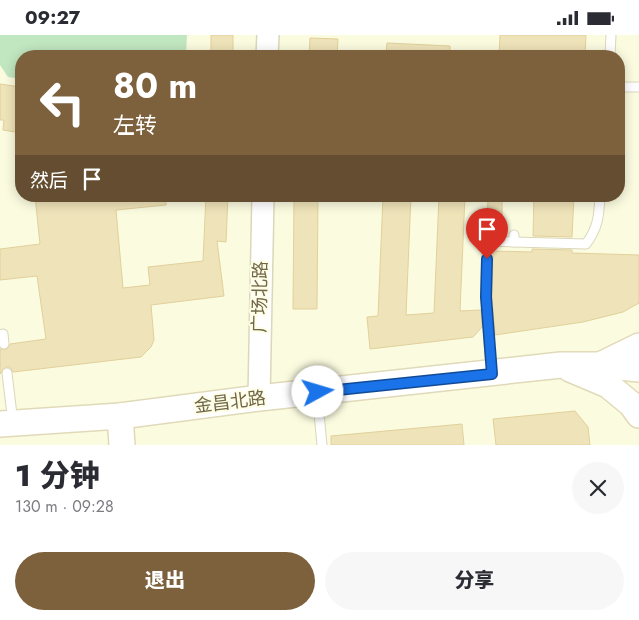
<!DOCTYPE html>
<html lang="zh">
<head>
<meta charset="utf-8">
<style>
	:root { --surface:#fff; --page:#f7f7f7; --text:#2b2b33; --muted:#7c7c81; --accent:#7d613d }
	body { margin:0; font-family:Jost,"Noto Sans SC",sans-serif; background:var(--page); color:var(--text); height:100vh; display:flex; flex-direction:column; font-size:19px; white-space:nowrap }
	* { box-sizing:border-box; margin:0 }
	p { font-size:16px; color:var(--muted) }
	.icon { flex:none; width:28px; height:28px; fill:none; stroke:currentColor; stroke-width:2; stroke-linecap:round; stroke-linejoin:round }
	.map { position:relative; height:410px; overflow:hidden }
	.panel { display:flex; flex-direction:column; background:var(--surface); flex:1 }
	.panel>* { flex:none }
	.top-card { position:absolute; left:15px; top:15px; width:610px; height:152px; border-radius:20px; box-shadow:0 2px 12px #0003; background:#7d613d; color:#fff; overflow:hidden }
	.pin { position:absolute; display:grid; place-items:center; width:42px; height:42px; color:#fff; margin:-51px -21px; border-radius:50% 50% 50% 0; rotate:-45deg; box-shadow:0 0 5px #0007 }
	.pin .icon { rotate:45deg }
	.me { position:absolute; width:55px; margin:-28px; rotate:84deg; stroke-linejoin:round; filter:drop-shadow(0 0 4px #0008) }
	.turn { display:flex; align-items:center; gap:18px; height:105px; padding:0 15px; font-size:22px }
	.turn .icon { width:65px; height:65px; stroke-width:2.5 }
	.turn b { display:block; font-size:35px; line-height:42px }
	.then { display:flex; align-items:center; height:48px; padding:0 15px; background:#0003; gap:10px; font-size:19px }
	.round { display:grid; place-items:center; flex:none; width:52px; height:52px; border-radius:26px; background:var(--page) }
	.overview { display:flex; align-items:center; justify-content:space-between; height:85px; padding:0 15px }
	h1 { font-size:30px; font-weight:800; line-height:38px }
	.button { display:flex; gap:10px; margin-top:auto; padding:10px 15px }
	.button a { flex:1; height:58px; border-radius:30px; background:var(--accent); color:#fff; font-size:20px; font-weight:800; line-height:58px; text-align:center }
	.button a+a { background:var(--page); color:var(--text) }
	.status { display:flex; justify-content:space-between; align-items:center; height:35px; padding:0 25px; background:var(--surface); direction:ltr }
	.status svg { height:14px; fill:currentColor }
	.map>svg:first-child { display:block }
	.green { fill:#c1e7c0 }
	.building { fill:#efe3b9; stroke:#e1d09a }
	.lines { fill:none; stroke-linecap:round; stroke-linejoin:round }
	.service-casing { stroke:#dbd7bb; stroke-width:11 }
	.tertiary-casing { stroke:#dbd7bb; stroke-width:24 }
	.secondary-casing { stroke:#e0dab8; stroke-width:28 }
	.service { stroke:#fff; stroke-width:9 }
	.tertiary { stroke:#fff; stroke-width:21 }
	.secondary { stroke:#fff; stroke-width:25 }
	.route-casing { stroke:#114b97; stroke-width:12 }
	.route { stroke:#1a73e8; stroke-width:9 }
	.labels { text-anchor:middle; stroke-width:4; stroke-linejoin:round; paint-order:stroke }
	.street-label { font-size:18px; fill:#706649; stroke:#fefee6 }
</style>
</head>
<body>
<div class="status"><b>09:27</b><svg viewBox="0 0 49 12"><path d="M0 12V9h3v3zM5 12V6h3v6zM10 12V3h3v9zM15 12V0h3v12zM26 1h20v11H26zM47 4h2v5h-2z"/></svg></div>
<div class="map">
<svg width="639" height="410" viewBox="0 0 639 410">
	<rect width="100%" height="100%" fill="#fbfbe0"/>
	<polygon class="green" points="0,0 187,0 186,21 21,21 21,44 8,42 0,30"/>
	<g class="building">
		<rect x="211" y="0" width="22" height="21"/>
		<polygon points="500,0 586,0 585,21 499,21"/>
		<polygon points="310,3 338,4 337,21 309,21"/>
		<polygon points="387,8 450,11 450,21 386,21"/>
		<polygon points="0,49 21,52 21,98 3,95 4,85 0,85"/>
		<polygon points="35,161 166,161 166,170 116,175 123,253 150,250 148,232 203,226 206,161 228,161 226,207 217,206 224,261 151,270 154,305 151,312 141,322 13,337 10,332 6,332 0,339 0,314 7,314 10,309 46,304 37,241 0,245 0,214 40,209"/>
		<polygon points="294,161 318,161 317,274 293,274"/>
		<polygon points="383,161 411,161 406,280 434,278 439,161 465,161 460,276 481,275 482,292 473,302 370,314 367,282 378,281"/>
		<polygon points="488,161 502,161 502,200 487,200"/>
		<polygon points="534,161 574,161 572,202 533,201"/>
		<polygon points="532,214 572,215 572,218 639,220 639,268 623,277 583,287 495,300 492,262 493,216 532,217"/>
		<polygon points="575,376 588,392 590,410 496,410 493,384"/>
		<polygon points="462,389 464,410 331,410 331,401"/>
	</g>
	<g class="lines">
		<defs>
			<g id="service">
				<polyline points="610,21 611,0"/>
				<polyline points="619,54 624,52 639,52"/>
				<path d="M 514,207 L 586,209 C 598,193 599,181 600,161"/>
				<polyline points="0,300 3,299 4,309"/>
				<polyline points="491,336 486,262 487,206 514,207 514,200"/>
				<polyline points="7,338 13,388"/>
				<polyline points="317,357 322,410"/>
			</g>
			<g id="tertiary">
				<polyline points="267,21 268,0"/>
				<polyline points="259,363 263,161"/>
			</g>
			<g id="secondary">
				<polyline points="600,330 639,311"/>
				<polyline points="570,334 608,350 631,369 639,380"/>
				<polyline points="120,381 122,410"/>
				<polyline points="0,389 120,381 259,363 561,330 600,330 639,334"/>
			</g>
		</defs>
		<use href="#service" class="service-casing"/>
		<use href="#tertiary" class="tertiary-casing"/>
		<use href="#secondary" class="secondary-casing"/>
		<use href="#service" class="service"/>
		<use href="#tertiary" class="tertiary"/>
		<use href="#secondary" class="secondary"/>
	</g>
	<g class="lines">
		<defs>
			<polyline id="route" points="318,357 492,339 486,262 487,224"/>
		</defs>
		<use href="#route" class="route-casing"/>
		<use href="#route" class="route"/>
	</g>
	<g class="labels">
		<g class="street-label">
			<text transform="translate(260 262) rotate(-89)" y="6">广场北路</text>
			<text transform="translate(230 367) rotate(-7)" y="6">金昌北路</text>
		</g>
	</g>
</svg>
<div class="pin" style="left:487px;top:224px;background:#d93025"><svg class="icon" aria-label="arrive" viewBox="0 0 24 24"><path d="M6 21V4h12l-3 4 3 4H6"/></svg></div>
<svg class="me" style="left:318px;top:357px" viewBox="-20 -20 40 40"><circle r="19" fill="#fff"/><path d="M0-13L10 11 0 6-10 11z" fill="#1a73e8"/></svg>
<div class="top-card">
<div class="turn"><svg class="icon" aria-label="left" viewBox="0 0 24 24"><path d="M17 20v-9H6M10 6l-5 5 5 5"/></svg><div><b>80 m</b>左转</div></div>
<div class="then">然后<svg class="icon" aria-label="arrive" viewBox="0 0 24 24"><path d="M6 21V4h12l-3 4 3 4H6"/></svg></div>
</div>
</div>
<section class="panel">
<div class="overview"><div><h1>1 分钟</h1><p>130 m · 09:28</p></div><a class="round"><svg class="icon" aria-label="close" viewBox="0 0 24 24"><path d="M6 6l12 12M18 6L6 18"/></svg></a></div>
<div class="button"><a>退出</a><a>分享</a></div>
</section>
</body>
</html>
